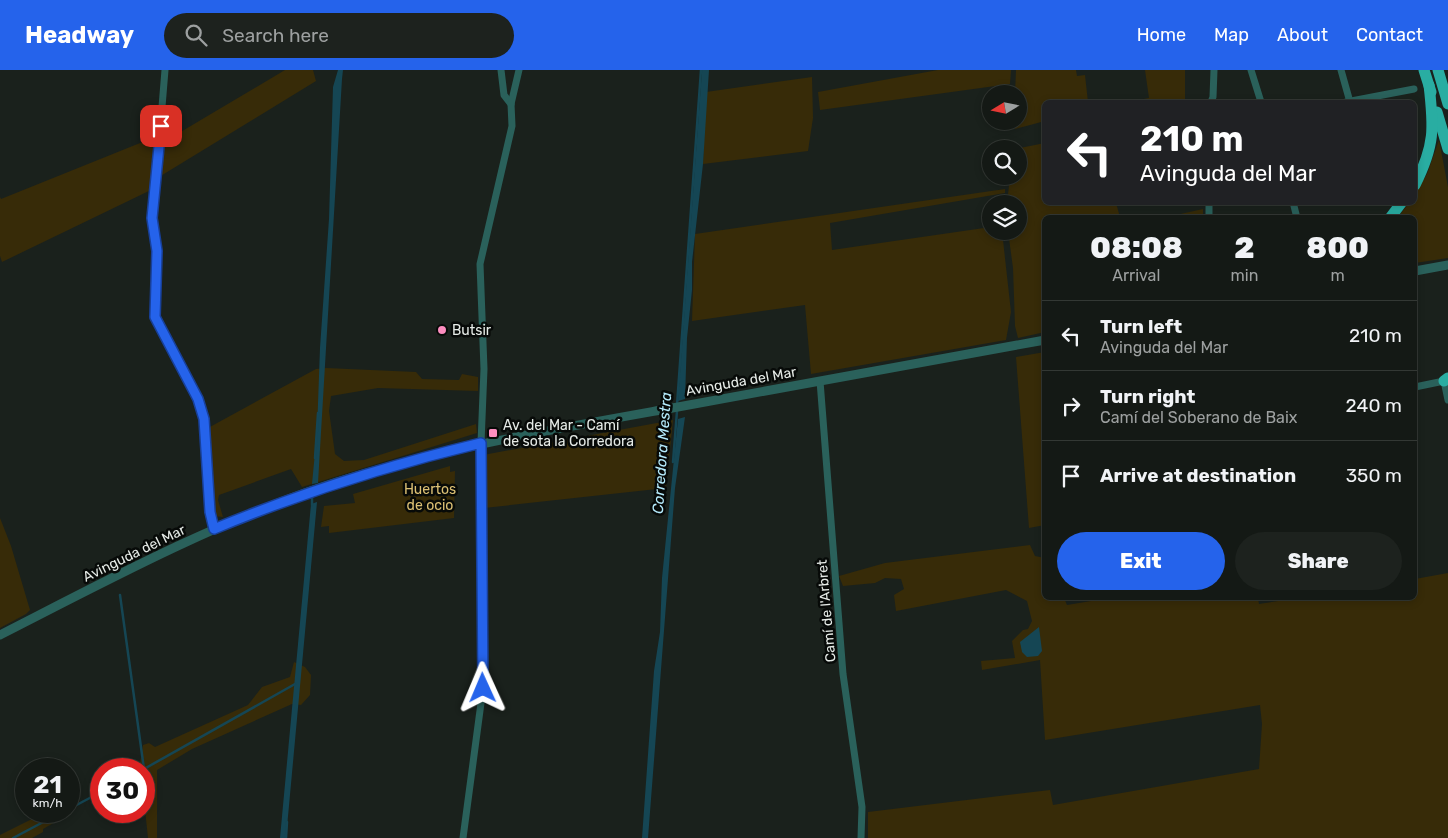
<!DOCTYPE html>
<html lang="en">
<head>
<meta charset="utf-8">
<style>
	:root { --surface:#141915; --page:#1d221e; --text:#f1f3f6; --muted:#9da0a0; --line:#333834; --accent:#2563eb }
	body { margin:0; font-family:Rubik,sans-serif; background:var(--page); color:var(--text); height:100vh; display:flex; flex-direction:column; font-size:19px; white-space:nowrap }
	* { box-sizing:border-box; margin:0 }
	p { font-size:16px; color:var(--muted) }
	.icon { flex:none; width:28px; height:28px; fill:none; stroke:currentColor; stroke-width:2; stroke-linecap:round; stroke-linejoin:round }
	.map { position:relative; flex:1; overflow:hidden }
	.sheet { position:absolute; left:1042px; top:145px; width:375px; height:385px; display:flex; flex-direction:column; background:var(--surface); border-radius:8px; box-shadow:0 2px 8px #0003,0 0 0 1px var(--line) }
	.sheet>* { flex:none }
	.top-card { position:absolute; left:1042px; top:30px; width:375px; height:105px; border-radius:8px; box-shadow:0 2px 8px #0003,0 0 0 1px var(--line); background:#202124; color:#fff; overflow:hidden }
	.needle { width:32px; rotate:260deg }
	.fabs { position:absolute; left:982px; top:15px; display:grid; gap:10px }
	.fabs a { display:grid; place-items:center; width:45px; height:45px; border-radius:50%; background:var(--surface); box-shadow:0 2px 8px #0003,0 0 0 1px var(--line); font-size:25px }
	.speed { position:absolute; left:15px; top:688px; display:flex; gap:10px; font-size:25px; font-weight:700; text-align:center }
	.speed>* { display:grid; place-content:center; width:65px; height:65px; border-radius:50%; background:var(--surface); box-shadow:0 2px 8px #0003,0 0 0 1px var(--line); line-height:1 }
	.speed small { font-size:12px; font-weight:400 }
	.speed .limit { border:8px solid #d22; background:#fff; color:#111 }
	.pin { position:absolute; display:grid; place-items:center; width:42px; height:42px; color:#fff; margin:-21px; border-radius:10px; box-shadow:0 2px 8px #0006 }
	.me { position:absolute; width:55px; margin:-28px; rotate:359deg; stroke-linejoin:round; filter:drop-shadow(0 0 4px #0008) }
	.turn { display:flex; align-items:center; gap:18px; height:105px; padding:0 15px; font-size:22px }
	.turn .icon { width:65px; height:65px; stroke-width:2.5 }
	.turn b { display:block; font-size:35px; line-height:42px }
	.eta { display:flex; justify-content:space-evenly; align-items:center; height:85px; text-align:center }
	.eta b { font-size:30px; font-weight:800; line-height:35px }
	.primary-button { display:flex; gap:10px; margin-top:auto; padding:10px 15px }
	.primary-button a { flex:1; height:58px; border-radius:30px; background:var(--accent); color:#fff; font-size:20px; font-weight:800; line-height:58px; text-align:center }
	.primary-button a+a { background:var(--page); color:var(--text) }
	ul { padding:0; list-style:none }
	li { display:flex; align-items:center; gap:15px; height:70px; padding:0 15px; border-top:1px solid var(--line) }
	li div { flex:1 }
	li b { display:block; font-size:19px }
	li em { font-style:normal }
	header { display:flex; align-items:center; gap:30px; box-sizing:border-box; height:70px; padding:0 25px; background:var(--accent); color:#fff }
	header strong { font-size:24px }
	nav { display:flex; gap:28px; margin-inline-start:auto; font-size:18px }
	.search { width:350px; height:45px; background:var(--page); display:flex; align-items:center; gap:12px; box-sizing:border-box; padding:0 18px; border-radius:28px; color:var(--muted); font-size:19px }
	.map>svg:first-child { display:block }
	.green { fill:#372b08 }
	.water { fill:#154654 }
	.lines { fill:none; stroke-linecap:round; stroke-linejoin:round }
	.stream { stroke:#154654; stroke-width:2.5 }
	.minor { stroke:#2a615b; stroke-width:7 }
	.tertiary { stroke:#2a615b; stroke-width:9 }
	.trunk { stroke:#29ada2; stroke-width:11 }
	.route-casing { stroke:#184099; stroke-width:12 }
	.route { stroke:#2563eb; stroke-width:9 }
	.poi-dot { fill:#fd8ec0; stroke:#070a08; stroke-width:2 }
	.labels { text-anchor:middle; stroke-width:5; stroke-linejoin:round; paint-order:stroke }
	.poi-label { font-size:14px; fill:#e6ebe7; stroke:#070a08; text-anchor:start }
	.street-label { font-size:14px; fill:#e6ebe7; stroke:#070a08 }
	.park-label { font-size:14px; fill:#dcc074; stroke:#070a08 }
	.water-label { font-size:15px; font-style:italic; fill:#b6ecfd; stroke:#070a08 }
</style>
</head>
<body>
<header>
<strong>Headway</strong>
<div class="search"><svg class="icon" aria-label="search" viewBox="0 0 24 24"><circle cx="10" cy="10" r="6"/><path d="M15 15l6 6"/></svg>Search here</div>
<nav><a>Home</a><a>Map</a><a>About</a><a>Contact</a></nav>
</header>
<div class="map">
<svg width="1448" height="768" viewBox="0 0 1448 768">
	<rect width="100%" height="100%" fill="#1a211c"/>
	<g class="green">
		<polygon points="285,0 313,0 316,11 159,107 162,73"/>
		<polygon points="938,0 1011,0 1010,14 820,40 818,22"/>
		<polygon points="1016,0 1076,0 1077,6 1085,5 1088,32 1045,32 1045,51 1015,59 1015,51 1019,51 1019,24 1015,24"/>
		<polygon points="1145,0 1185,0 1185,32 1128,32 1149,28"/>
		<polygon points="812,7 813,48 808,81 703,94 706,22"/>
		<polygon points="155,67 153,119 2,192 0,186 0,127 1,129"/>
		<polygon points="1439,70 1448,117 1448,188 1415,193 1415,148 1397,148 1409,133 1415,132 1415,124 1427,104"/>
		<polygon points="1045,73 1045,132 1116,133 1120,147 1045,148 1045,262 1018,268 1015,256 1013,198 1008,161 1019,161 1019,134 1007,134 1010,106 1019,106 1019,79 1015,79"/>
		<polygon points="1005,119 1005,123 830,153 832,180 991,157 991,161 1002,161 1011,242 1006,270 811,304 805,235 692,251 695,164"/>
		<polygon points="1203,139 1203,147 1167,147"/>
		<polygon points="1045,282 1045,455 1029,458 1016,287"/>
		<polygon points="326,298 416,302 422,309 459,310 462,304 478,307 478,321 378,318 331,326 329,341 335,384 344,391 364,390 476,354 477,363 302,417 291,399 219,425 218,430 223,447 214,446 212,442 208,358 316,299"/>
		<polygon points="673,350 666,418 484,438 483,385"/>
		<polygon points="450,396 450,402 455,401 454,448 329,463 329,456 321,457 324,436 355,433 353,424"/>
		<polygon points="0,448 11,476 30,540 26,544 0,558"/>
		<polygon points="1030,475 1035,486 1045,488 1045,528 1064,528 1067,535 1109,528 1258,528 1259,534 1297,528 1415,528 1415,509 1448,503 1448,768 868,768 868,742 1050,720 1053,735 1259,699 1262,654 1260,635 1045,670 1040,590 982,600 981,591 1015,588 1012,571 1023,560 1028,559 1032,551 1027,531 1006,520 896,541 894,525 904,519 901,509 885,508 875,513 843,516 839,506 885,493"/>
		<polygon points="294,592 305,597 311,605 310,625 301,635 292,634 192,679 157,700 157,768 148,768 144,730 144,699 139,699 143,675 149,673 155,677 248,635 262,617 290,607"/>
		<polygon points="48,741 55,742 57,751 43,759 43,762 32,768 0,768 0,765"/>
	</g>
	<g class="water">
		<polygon points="338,0 343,0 342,9 318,413 312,414 317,361 320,278 329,149 333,17"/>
		<polygon points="702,0 709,0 703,94 692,192 692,220 687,268 685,329 678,331"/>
		<polygon points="685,347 675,418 648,768 642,768 654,601 660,562 662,508 678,349"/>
		<polygon points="317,432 286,768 280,768 311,434"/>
		<polygon points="1039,557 1042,581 1038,586 1027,587 1022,582 1020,572"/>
	</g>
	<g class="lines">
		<g class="stream">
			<polyline points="677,335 701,0"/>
			<polyline points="315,388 318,343"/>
			<polyline points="673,392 677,341"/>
			<polyline points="312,435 312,423"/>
			<polyline points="120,525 144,699"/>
			<polyline points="144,699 295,614"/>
			<polyline points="69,739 101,722"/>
			<polyline points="13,768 64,741"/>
			<polyline points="286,768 287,752"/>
		</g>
		<g class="minor">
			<polyline points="165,0 153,147 157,181 155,247 199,329 204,349 210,442 215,459"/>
			<polyline points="501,0 504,25 511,34"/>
			<polyline points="1251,0 1261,32"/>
			<polyline points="1341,0 1350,32"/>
			<polyline points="1211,32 1213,27 1214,0"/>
			<polyline points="1346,32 1414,19"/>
			<polyline points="1209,132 1209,148"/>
			<polyline points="1293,132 1297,148"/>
			<polyline points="820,311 843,604 862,737 861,768"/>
			<polyline points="1415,317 1444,311 1448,330"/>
			<polyline points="463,768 483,618 481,373 484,299 480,194 512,56 511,34 519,0"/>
		</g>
		<g class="tertiary">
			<polyline points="1415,201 1448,195"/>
			<path d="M 0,565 C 104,512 208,456 319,418 C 432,380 549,360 667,339 C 793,316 919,293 1045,270"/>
		</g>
		<g class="trunk">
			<polyline points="1424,0 1431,22"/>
			<polyline points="1438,0 1448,34"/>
			<polyline points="1437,42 1448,79"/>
			<path d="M 1415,115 C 1435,75 1434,58 1429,15"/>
			<polyline points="1390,148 1402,132"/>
			<polyline points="1444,311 1448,308"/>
		</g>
	</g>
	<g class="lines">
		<defs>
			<path id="route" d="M 161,56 L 152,148 L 157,181 L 155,247 L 198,329 L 204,349 L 210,442 L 214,459 C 301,423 389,395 481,373 L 483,618"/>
		</defs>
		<use href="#route" class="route-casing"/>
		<use href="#route" class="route"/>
	</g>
	<g class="poi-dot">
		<circle cx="442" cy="260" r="5"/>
		<rect x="488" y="358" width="10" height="10" rx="2.5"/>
	</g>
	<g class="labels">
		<g class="poi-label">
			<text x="452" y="265">Butsir</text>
			<text x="503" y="360">Av. del Mar - Camí<tspan x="503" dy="16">de sota la Corredora</tspan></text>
		</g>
		<g class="street-label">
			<text transform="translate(741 311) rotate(-10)" y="5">Avinguda del Mar</text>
			<text transform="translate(134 483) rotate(-26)" y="5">Avinguda del Mar</text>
			<text transform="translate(826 541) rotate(-95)" y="5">Camí de l'Arbret</text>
		</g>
		<g class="park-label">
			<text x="430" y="424">Huertos<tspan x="430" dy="16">de ocio</tspan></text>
		</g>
		<g class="water-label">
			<text transform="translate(662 383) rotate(-86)" y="5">Corredora Mestra</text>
		</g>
	</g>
</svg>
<div class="fabs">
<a><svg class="needle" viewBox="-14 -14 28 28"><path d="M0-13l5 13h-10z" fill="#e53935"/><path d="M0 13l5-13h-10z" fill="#9da0a0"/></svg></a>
<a><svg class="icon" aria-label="search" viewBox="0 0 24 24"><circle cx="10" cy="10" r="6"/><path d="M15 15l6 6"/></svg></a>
<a><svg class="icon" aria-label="layers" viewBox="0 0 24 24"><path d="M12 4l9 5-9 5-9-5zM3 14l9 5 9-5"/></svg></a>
</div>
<div class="speed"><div>21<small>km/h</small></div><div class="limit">30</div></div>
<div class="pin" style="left:161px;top:56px;background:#d93025"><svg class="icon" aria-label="arrive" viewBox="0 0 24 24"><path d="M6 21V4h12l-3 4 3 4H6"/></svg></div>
<svg class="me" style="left:483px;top:618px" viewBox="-20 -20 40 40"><path d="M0-17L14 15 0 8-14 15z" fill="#2563eb" stroke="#fff" stroke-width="4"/></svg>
<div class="top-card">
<div class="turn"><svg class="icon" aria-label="left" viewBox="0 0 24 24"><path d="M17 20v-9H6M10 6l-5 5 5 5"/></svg><div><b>210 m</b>Avinguda del Mar</div></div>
</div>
<section class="sheet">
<div class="eta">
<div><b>08:08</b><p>Arrival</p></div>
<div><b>2</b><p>min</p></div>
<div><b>800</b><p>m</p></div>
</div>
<ul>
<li><svg class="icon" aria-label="left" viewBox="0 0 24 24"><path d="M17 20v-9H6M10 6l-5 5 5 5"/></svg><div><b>Turn left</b><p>Avinguda del Mar</p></div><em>210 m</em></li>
<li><svg class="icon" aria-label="right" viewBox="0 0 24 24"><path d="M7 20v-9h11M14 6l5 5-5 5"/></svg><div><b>Turn right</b><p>Camí del Soberano de Baix</p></div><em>240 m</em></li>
<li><svg class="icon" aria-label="arrive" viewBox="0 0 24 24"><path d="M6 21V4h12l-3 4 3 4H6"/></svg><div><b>Arrive at destination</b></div><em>350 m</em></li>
</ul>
<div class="primary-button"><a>Exit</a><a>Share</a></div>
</section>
</div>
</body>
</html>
